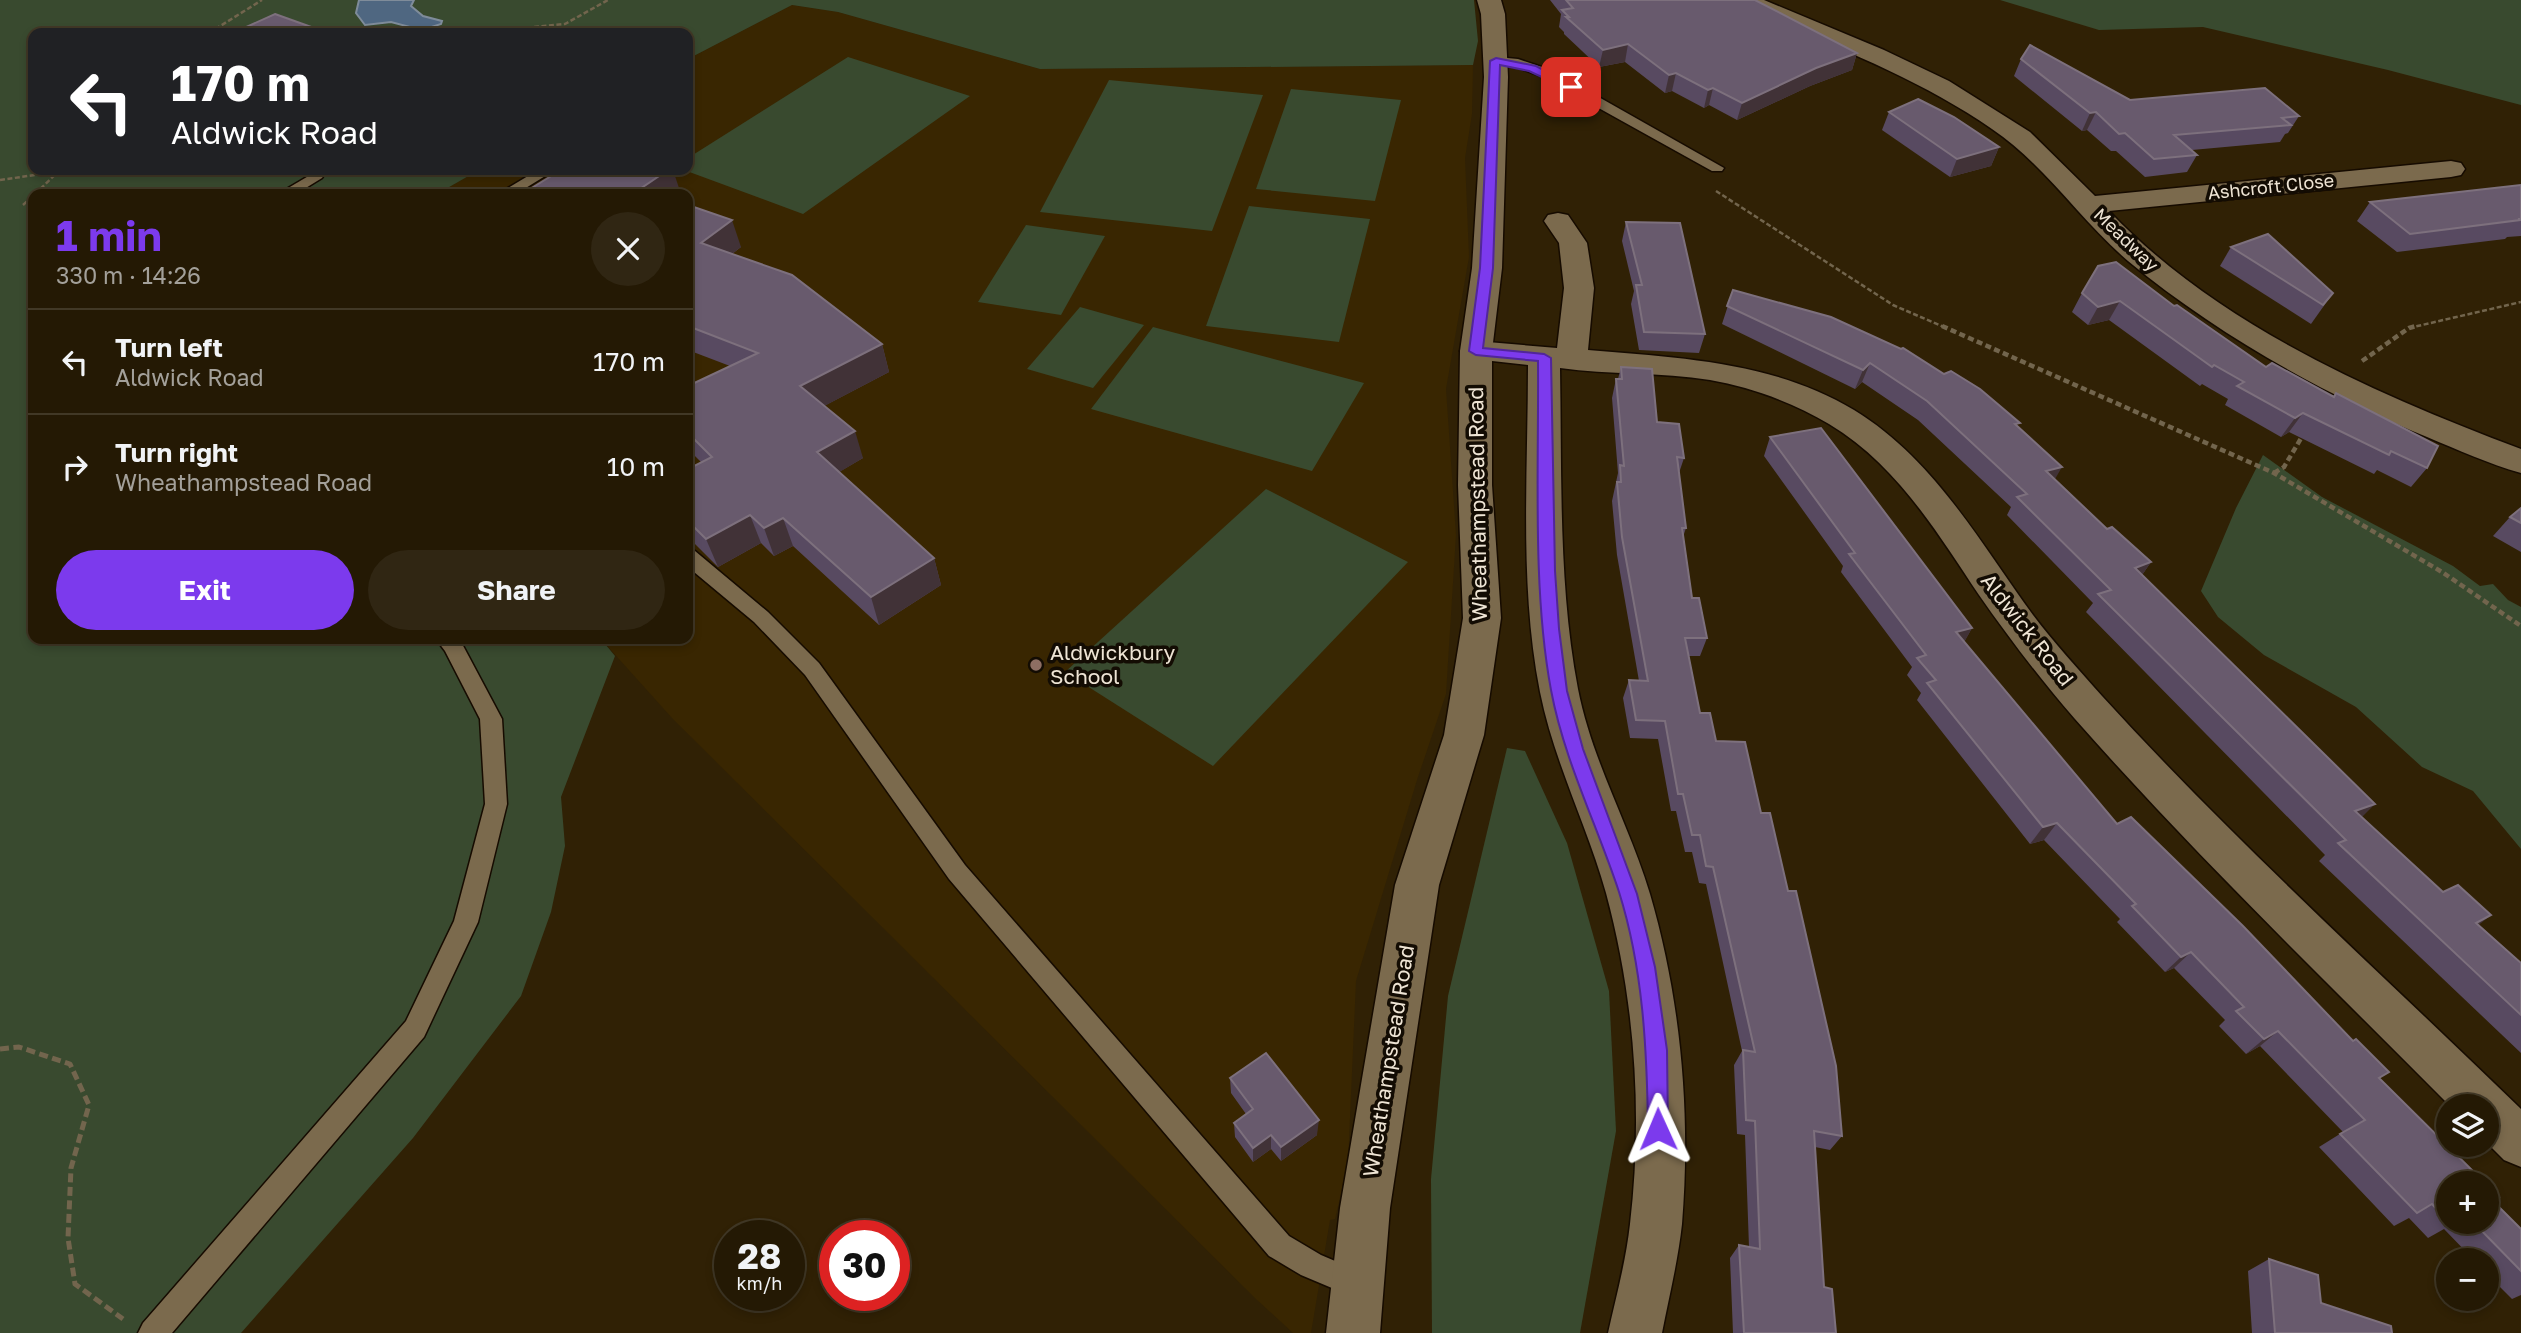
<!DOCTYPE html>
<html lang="en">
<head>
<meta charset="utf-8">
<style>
	:root { --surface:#241904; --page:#302613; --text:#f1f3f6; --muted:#a3a09a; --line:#413826; --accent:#7c3aed }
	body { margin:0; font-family:"Golos Text",sans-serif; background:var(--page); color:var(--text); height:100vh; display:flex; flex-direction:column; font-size:26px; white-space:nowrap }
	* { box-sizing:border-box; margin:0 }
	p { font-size:23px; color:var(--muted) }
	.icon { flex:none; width:38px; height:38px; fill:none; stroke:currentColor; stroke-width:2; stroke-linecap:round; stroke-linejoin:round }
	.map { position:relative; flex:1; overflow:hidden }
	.sheet { position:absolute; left:28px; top:189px; width:665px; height:455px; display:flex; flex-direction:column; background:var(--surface); border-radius:14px; box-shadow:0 4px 10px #0003,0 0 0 2px var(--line) }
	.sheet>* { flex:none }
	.guide { position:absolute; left:28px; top:28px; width:665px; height:147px; border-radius:14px; box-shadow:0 4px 10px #0003,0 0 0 2px var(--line); background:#202124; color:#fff; overflow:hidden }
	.fabs { position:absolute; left:2436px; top:1094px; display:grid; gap:14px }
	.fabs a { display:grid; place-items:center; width:63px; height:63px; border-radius:50%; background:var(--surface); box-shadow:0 4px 10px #0003,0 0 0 2px var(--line); font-size:35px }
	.speed { position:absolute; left:714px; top:1220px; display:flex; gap:14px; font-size:35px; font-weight:700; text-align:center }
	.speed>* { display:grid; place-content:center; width:91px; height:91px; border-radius:50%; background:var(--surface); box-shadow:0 4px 10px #0003,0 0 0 2px var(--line); line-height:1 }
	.speed small { font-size:18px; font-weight:400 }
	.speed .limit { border:10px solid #d22; background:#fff; color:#111 }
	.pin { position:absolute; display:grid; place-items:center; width:60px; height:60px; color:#fff; margin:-30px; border-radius:14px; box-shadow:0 4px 10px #0006 }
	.me { position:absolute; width:77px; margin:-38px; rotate:359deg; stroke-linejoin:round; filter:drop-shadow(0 0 5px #0008) }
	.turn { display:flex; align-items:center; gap:24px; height:147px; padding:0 28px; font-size:32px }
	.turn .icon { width:91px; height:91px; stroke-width:2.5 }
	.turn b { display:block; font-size:49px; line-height:60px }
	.round { display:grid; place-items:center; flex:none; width:74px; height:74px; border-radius:37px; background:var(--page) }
	.summary { display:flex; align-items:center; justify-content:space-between; height:119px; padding:0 28px }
	h1 { font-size:42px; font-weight:700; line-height:52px; color:var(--accent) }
	.primary-button { display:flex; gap:14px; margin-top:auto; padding:14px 28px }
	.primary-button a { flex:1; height:80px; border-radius:42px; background:var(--accent); color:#fff; font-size:28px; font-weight:700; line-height:80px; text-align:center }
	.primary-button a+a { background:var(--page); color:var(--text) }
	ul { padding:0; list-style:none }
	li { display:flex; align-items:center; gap:21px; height:105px; padding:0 28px; border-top:2px solid var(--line) }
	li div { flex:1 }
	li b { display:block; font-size:26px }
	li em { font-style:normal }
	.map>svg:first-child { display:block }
	.built { fill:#392601 }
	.green { fill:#394a2f }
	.water { fill:#4f6781; stroke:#7f8c9a; stroke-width:2 }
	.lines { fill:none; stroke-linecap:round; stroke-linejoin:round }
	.service-casing { stroke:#160b00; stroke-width:3 }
	.minor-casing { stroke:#160b00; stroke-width:3 }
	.tertiary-casing { stroke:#160b00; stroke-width:3 }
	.path-far2 { stroke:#72654d; stroke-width:2.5; stroke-dasharray:5 2.5; stroke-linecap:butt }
	.path-far1 { stroke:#72654d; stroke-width:4.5; stroke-dasharray:6 3.5; stroke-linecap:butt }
	.path { stroke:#72654d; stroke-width:5; stroke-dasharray:9 4.5; stroke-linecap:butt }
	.service { fill:#7b6a4d; fill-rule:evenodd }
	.minor { fill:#7b6a4d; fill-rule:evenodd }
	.tertiary { fill:#7b6a4d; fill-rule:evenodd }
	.wall { fill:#584a61 }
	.shaded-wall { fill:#413237 }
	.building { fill:#685a6d; stroke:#7d707d; stroke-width:2 }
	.route { fill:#7c3aed; stroke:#51269a; stroke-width:2 }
	.education-dot { fill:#8d6e63; stroke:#130c03; stroke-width:2.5 }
	.labels { text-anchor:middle; stroke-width:7; stroke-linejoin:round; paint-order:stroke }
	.far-street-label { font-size:18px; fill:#eee4d4; stroke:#130c03 }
	.street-label { font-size:21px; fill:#eee4d4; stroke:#130c03 }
	.poi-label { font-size:21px; fill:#eee4d4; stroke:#130c03; text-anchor:start }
</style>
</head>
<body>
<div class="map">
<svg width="2521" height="1333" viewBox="0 0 2521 1333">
	<rect width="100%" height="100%" fill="#302105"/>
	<polygon class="built" points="792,5 838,12 1040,69 1473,65 1472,114 1465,158 1469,257 1446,389 1456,535 1446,694 1417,780 1356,981 1348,1163 1335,1219 1330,1220 1311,1333 1293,1333 1256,1299 672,718 601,639 688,639 688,194 437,194 479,170 688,170 688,59"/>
	<g class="green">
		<polygon points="0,0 1474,0 1478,41 1473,65 1040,69 838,12 792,5 688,59 688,33 33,33 33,170 479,170 437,194 33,194 33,639 601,639 615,656 561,797 565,846 551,912 521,996 413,1138 241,1333 0,1333"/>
		<polygon points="2000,0 2521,0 2521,105 2388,70 2203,27 2099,30"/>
		<polygon points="848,57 970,96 803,214 684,170 688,170 688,158"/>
		<polygon points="1109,80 1263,95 1212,231 1040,212"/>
		<polygon points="1291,89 1401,100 1375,201 1256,189"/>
		<polygon points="1249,206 1370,219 1339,342 1206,326"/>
		<polygon points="1026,225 1105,236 1061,315 978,302"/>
		<polygon points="1080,307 1144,325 1093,388 1027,369"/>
		<polygon points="1153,327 1364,383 1312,471 1091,409"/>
		<polygon points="2263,455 2322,497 2453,566 2480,586 2493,584 2508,600 2521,607 2521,849 2473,791 2422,767 2356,707 2264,655 2218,617 2201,591 2236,508"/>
		<polygon points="1266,489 1408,562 1213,766 1065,672"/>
		<polygon points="1507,748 1525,751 1567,843 1609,991 1616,1131 1580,1333 1432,1333 1431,1179 1448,996"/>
	</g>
	<polygon class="water" points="359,0 414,0 411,6 423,16 442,21 441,24 416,32 414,28 391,22 365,25 356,13"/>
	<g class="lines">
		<defs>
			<g id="service">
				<polygon points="1496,57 1518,59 1551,70 1724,168 1722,171 1712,171 1541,76 1516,67 1491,64 1491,58"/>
				<polygon points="538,170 555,170 516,194 498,194"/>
				<polygon points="317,171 322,172 324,175 322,178 296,194 278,194"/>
				<polygon points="688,549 695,551 768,612 819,663 965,865 1289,1236 1321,1255 1368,1275 1372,1285 1368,1295 1358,1299 1301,1275 1269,1256 949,879 805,675 754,622 688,567"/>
				<polygon points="436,639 460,640 502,719 507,804 478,922 424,1037 172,1333 138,1333 143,1323 406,1021 454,921 485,804 480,719 445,651"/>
			</g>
			<g id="minor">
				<path d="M 1732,0 L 1764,0 L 1884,50 L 1949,81 L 2030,132 L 2095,196 L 2451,161 L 2461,163 L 2465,169 L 2461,175 L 2451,177 L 2109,211 C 2217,325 2377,395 2521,449 L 2521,473 C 2489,464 2458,450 2427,437 C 2320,392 2218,335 2128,261 C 2080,220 2045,165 1992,129 C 1914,75 1823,42 1736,5 Z"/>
				<path d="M 1558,213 L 1568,215 L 1587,243 L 1594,288 L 1588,350 C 1679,358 1773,361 1854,410 C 1934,459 1979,541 2033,615 C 2054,643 2079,670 2102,696 C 2234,841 2381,973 2521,1109 L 2521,1167 L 2504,1160 L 2487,1143 L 2487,1106 L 2450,1106 C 2324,979 2194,854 2075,719 C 2041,680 2009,638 1979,595 C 1936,531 1897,465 1829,424 C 1794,403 1751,387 1710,380 C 1661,372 1609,375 1560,368 C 1562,475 1558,584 1578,689 C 1592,761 1629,824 1650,894 C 1681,1000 1691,1114 1682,1224 C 1678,1261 1669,1297 1662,1333 L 1608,1333 C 1616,1297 1626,1261 1630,1224 C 1643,1115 1635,1000 1606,893 C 1587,825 1554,762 1540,692 C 1519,585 1528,473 1528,365 L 1465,358 L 1460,351 L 1465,344 L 1476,341 L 1557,348 L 1564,288 L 1559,243 L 1544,221 L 1548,215 Z"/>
			</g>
			<polygon id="tertiary" points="1477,0 1501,0 1505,14 1508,77 1502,268 1492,351 1492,485 1501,618 1484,735 1439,885 1390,1208 1380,1333 1326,1333 1340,1208 1395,885 1444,735 1463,618 1458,485 1460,351 1472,268 1484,77 1481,14"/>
		</defs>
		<use href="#service" class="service-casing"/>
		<use href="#minor" class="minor-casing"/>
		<use href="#tertiary" class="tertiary-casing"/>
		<g class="path-far2">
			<polyline points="534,27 565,24 608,0"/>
			<polyline points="209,33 262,0"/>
			<polyline points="0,180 70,170"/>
			<polyline points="1716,191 1893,305 1946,328"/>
			<polyline points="35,194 60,170"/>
			<polyline points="23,205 33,196"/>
			<polyline points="2409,328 2521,302"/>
		</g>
		<g class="path-far1">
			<polyline points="1942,326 2274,473 2442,572 2521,626"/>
			<polyline points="2362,361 2409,328 2416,326"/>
			<polyline points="2274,473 2284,467 2303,435"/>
		</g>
		<polyline class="path" points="0,1049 19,1047 70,1064 89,1105 71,1168 68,1238 75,1284 123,1319"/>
		<use href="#service" class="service"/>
		<use href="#minor" class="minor"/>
		<use href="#tertiary" class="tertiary"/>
	</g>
	<g class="wall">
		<polygon points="1550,0 1755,0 1857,53 1852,70 1810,86 1737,120 1709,105 1704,108 1672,91 1665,93 1625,62 1599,67 1564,34 1564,32 1559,27 1561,14"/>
		<polygon points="2021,59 2130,100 2299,116 2288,133 2285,134 2280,142 2192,150 2197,155 2187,172 2145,177 2116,151 2111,151 2087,130 2082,131 2014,76"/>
		<polygon points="1889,112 1999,147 1991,166 1950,177 1882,130"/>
		<polygon points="2521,185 2521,236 2507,237 2505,239 2397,252 2357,221 2370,202"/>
		<polygon points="688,205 741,247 732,254 882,344 889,372 824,406 863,458 839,472 934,558 941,585 879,625 793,546 774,556 761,543 718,567 688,537 688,469 701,462 688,449 688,386 730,366 688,350"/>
		<polygon points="1626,222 1705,334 1699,353 1639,350 1631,304 1634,291 1622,241"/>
		<polygon points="2231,247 2333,293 2311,324 2220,266"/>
		<polygon points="1733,290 2018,427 2055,480 2107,529 2151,562 2142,575 2361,817 2521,963 2521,1053 2319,861 2325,855 2086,612 2093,603 2007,515 2011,507 1918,420 1862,382 1855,389 1722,324"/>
		<polygon points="2082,293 2174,306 2266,367 2333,397 2336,393 2427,468 2411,487 2377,470 2374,474 2289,432 2281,437 2225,405 2228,399 2202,384 2200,386 2109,320 2088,325 2072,312"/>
		<polygon points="1621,367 1657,422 1684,458 1679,473 1686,528 1683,537 1692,598 1707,638 1700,656 1689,656 1700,713 1716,741 1761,813 1842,1136 1830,1150 1815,1147 1824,1287 1836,1333 1733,1333 1730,1258 1739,1245 1749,1247 1745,1135 1737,1134 1734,1065 1742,1051 1706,884 1699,883 1692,852 1685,852 1676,811 1671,811 1658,739 1630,738 1623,698 1629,680 1639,681 1617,555 1612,501 1618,473 1612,398 1616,379 1618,379"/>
		<polygon points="1770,437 1972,628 1964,642 2117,824 2353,1041 2389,1072 2379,1078 2448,1222 2487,1222 2493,1201 2521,1229 2521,1295 2512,1299 2487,1274 2487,1260 2474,1260 2444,1229 2428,1238 2409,1218 2394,1226 2319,1147 2343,1132 2260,1046 2246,1054 2219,1026 2225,1020 2174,968 2165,972 2117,922 2120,919 2044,840 2030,844 1917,700 1921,693 1907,675 1912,667 1841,572 1843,566 1764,456"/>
		<polygon points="2521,508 2521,552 2493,536 2510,517"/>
		<polygon points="1230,1078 1317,1135 1281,1161 1271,1149 1253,1162 1235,1137 1234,1123 1246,1114 1231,1093"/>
		<polygon points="2269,1259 2321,1303 2392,1333 2252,1333 2248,1271"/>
	</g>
	<g class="shaded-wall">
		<polygon points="1628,44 1625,62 1599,67 1603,50"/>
		<polygon points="1857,53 1852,70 1810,86 1737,120 1742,103 1816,68"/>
		<polygon points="1676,73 1672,91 1665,93 1669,75"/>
		<polygon points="1713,88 1709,105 1704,108 1708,90"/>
		<polygon points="2096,112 2087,130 2082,131 2090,113"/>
		<polygon points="1999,147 1991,166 1950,177 1957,159"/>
		<polygon points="668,170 673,170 681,194 642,194 640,189"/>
		<polygon points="732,220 741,247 711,270 701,243"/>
		<polygon points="2120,301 2109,320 2088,325 2098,307"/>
		<polygon points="882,344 889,372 809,414 800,386"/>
		<polygon points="1870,363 1862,382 1855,389 1863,370"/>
		<polygon points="2303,413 2289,432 2281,437 2295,418"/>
		<polygon points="855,431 863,458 826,480 817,452"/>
		<polygon points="2062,467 2051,486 2046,471"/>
		<polygon points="750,515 761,543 718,567 706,539"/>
		<polygon points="783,518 793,546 774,556 764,528"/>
		<polygon points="934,558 941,585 879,625 871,597"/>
		<polygon points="2151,562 2138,581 2135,568"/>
		<polygon points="1972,628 1962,646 1956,632"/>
		<polygon points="2375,804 2357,822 2355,811"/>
		<polygon points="2057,823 2044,840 2030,844 2043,827"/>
		<polygon points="2491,915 2470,932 2476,923"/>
		<polygon points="2191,952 2174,968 2165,972 2181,957"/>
		<polygon points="2278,1031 2260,1046 2246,1054 2264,1039"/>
		<polygon points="1319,1120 1317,1135 1281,1161 1281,1147"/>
		<polygon points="1271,1135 1271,1149 1253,1162 1253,1148"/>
	</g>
	<g class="building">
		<polygon points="1566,0 1755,0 1857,53 1816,68 1742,103 1713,88 1708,90 1676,73 1669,75 1628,44 1603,50 1566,17 1569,17 1562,10 1573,8"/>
		<polygon points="275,14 328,33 233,33"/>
		<polygon points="2030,45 2130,100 2265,88 2299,116 2282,118 2291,125 2174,135 2197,155 2154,159 2125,133 2119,134 2096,112 2090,113 2021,59"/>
		<polygon points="1918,99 1954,117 1999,147 1957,159 1889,112"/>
		<polygon points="561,170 668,170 640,189 655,194 522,194"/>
		<polygon points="2521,185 2521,219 2518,219 2520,220 2410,234 2370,202"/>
		<polygon points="688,205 732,220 701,243 792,275 882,344 800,386 855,431 817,452 934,558 871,597 783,518 764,528 750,515 706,539 688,521 688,469 712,457 688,433 688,386 758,353 688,326"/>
		<polygon points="1626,222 1680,223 1705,334 1644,332 1636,285 1642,285"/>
		<polygon points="2268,234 2333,293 2323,305 2231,247"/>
		<polygon points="2116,262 2174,306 2177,305 2266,367 2272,363 2334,397 2336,393 2438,446 2427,468 2391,451 2389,455 2303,413 2295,418 2237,386 2244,382 2214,365 2212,367 2120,301 2098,307 2082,293 2098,266"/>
		<polygon points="1733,290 1831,317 1901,349 1903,348 1944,374 1951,371 1980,389 2020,423 2015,424 2062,467 2046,471 2107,529 2112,527 2151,562 2135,568 2375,804 2355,811 2443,892 2458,885 2491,915 2476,923 2521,963 2521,1015 2338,843 2346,840 2098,594 2111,590 2017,497 2027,494 1927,401 1870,363 1863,370 1727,306"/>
		<polygon points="1621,367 1652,369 1657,422 1679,424 1684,458 1677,457 1686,528 1682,528 1692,598 1699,598 1707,638 1685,638 1700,713 1710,713 1716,741 1745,742 1761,813 1770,813 1788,891 1796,891 1836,1066 1842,1136 1814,1131 1824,1287 1832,1289 1836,1333 1744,1333 1739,1245 1760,1249 1755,1121 1746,1120 1743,1050 1755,1052 1713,867 1706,866 1700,835 1692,835 1683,794 1678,794 1665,721 1636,720 1629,680 1648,681 1622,537 1617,482 1621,482 1620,465 1624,466 1616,379 1622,379"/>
		<polygon points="1821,428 1972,628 1956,632 2117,824 2131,817 2243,926 2353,1041 2356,1039 2389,1072 2379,1078 2485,1183 2448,1183 2448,1222 2458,1222 2451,1225 2432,1204 2417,1213 2340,1134 2365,1120 2278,1031 2264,1039 2236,1011 2244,1007 2191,952 2181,957 2132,906 2136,904 2057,823 2043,827 1927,683 1936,680 1917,658 1926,655 1849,554 1855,553 1770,437"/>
		<polygon points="2521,508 2521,523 2510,517"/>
		<polygon points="1266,1053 1319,1120 1281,1147 1271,1135 1253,1148 1234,1123 1253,1109 1230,1078"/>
		<polygon points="2487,1185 2499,1197 2493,1201 2521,1229 2521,1271 2473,1222 2487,1222"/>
		<polygon points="2269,1259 2318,1275 2321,1303 2391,1326 2392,1333 2275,1333"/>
	</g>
	<path class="route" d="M 1496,58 L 1536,66 L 1576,87 L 1567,89 L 1529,71 L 1500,65 L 1493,268 L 1483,348 L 1544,354 L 1551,358 L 1555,571 L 1559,629 L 1567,691 L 1583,749 L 1637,894 L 1655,967 L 1667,1050 L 1668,1129 L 1665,1136 L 1658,1139 L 1651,1136 L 1648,1129 C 1647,1049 1643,968 1619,892 C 1597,825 1564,760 1551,690 C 1532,588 1539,466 1538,361 L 1476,355 L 1469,351 L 1480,268 L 1490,61 Z"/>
	<circle class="education-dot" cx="1036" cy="665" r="7"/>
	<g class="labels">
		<g class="far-street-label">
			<text transform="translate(2271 187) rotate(-6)" y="6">Ashcroft Close</text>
			<text transform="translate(2126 240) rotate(44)" y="6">Meadway</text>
		</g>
		<g class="street-label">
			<text transform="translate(1478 504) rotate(-91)" y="7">Wheathampstead Road</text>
			<text transform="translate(2027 630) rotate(52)" y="7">Aldwick Road</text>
			<text transform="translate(1389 1061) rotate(-81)" y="7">Wheathampstead Road</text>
		</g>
		<g class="poi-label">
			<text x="1050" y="660">Aldwickbury<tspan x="1050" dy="24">School</tspan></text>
		</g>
	</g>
</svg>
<div class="fabs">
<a><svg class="icon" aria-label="layers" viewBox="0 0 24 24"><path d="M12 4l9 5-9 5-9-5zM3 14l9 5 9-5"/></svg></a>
<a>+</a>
<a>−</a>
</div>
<div class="speed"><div>28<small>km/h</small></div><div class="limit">30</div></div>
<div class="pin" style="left:1571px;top:87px;background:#d93025"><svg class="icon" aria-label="arrive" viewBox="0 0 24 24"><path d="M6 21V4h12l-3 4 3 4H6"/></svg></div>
<svg class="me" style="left:1658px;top:1129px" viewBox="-20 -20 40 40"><path d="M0-17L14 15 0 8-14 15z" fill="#7c3aed" stroke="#fff" stroke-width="4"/></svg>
<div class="guide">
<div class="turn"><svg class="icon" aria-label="left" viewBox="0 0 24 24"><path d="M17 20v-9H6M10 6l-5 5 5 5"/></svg><div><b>170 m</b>Aldwick Road</div></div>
</div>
<section class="sheet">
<div class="summary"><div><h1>1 min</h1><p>330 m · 14:26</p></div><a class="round"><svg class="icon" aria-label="close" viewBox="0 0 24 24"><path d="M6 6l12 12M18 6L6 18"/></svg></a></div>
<ul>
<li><svg class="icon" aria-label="left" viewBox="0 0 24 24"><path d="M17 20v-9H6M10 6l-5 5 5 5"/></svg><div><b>Turn left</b><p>Aldwick Road</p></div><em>170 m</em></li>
<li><svg class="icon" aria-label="right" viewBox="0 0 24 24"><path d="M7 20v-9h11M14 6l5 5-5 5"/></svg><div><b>Turn right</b><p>Wheathampstead Road</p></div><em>10 m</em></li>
</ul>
<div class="primary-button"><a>Exit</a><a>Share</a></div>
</section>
</div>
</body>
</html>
